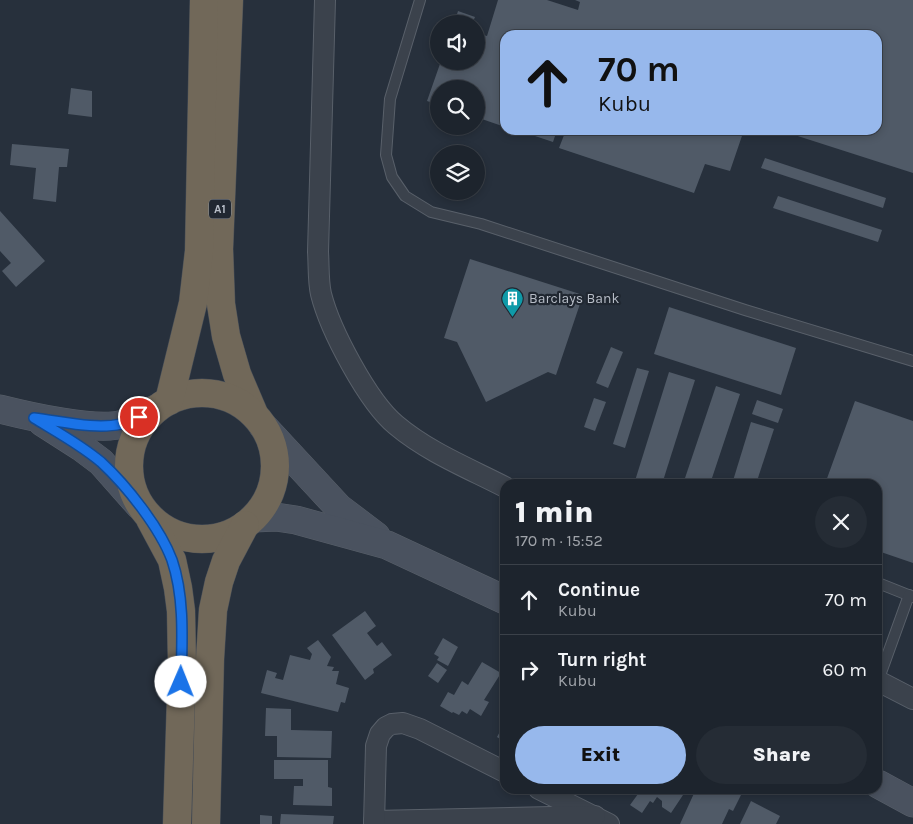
<!DOCTYPE html>
<html lang="en">
<head>
<meta charset="utf-8">
<style>
	:root { --surface:#1d242d; --page:#252c35; --text:#f1f3f6; --muted:#a0a4aa; --line:#3b4149; --accent:#97b8ec }
	body { margin:0; font-family:Karla,sans-serif; background:var(--page); color:var(--text); height:100vh; display:flex; flex-direction:column; font-size:19px; white-space:nowrap }
	* { box-sizing:border-box; margin:0 }
	p { font-size:16px; color:var(--muted) }
	.icon { flex:none; width:28px; height:28px; fill:none; stroke:currentColor; stroke-width:2; stroke-linecap:round; stroke-linejoin:round }
	.map { position:relative; flex:1; overflow:hidden }
	.side { position:absolute; left:500px; top:479px; width:382px; height:315px; display:flex; flex-direction:column; background:var(--surface); border-radius:15px; box-shadow:0 2px 8px #0003,0 0 0 1px var(--line) }
	.side>* { flex:none }
	.banner { position:absolute; left:500px; top:30px; width:382px; height:105px; border-radius:15px; box-shadow:0 2px 8px #0003,0 0 0 1px var(--line); background:#97b8ec; color:#111; overflow:hidden }
	.buttons { position:absolute; left:430px; top:15px; display:grid; gap:10px }
	.buttons a { display:grid; place-items:center; width:55px; height:55px; border-radius:50%; background:var(--surface); box-shadow:0 2px 8px #0003,0 0 0 1px var(--line); font-size:25px }
	.pin { position:absolute; display:grid; place-items:center; width:42px; height:42px; color:#fff; margin:-21px; border:2px solid #fff; border-radius:50%; box-shadow:0 1px 5px #0007 }
	.me { position:absolute; width:55px; margin:-28px; rotate:1deg; stroke-linejoin:round; filter:drop-shadow(0 0 4px #0008) }
	.turn { display:flex; align-items:center; gap:18px; height:105px; padding:0 15px; font-size:22px }
	.turn .icon { width:65px; height:65px; stroke-width:2.5 }
	.turn b { display:block; font-size:35px; line-height:42px }
	.round { display:grid; place-items:center; flex:none; width:52px; height:52px; border-radius:26px; background:var(--page) }
	.summary { display:flex; align-items:center; justify-content:space-between; height:85px; padding:0 15px }
	h1 { font-size:30px; font-weight:800; line-height:38px }
	.action { display:flex; gap:10px; margin-top:auto; padding:10px 15px }
	.action a { flex:1; height:58px; border-radius:30px; background:var(--accent); color:#111; font-size:20px; font-weight:800; line-height:58px; text-align:center }
	.action a+a { background:var(--page); color:var(--text) }
	ul { padding:0; list-style:none }
	li { display:flex; align-items:center; gap:15px; height:70px; padding:0 15px; border-top:1px solid var(--line) }
	li div { flex:1 }
	li b { display:block; font-size:19px }
	li em { font-style:normal }
	.map>svg:first-child { display:block }
	.building { fill:#505a67 }
	.lines { fill:none; stroke-linecap:round; stroke-linejoin:round }
	.lane-casing { stroke:#59606a; stroke-width:12 }
	.street-casing { stroke:#59606a; stroke-width:22 }
	.secondary-casing { stroke:#59606a; stroke-width:29 }
	.highway-casing { stroke:#464d57; stroke-width:29 }
	.lane { stroke:#3b424c; stroke-width:10 }
	.street { stroke:#3b424c; stroke-width:20 }
	.secondary { stroke:#4a525f; stroke-width:28 }
	.highway { stroke:#716859; stroke-width:28 }
	.route-casing { stroke:#114b97; stroke-width:12 }
	.route { stroke:#1a73e8; stroke-width:9 }
	.labels { text-anchor:middle; stroke-width:4.5; stroke-linejoin:round; paint-order:stroke }
	.shield { fill:#202731; stroke:#8a909a; stroke-width:1 }
	.shield-label { font-size:12px; font-weight:bold; fill:#b7bdc7 }
	.poi-label { font-size:14px; fill:#b7bdc7; stroke:#202731; text-anchor:start }
</style>
</head>
<body>
<div class="map">
<svg width="913" height="824" viewBox="0 0 913 824">
	<rect width="100%" height="100%" fill="#27303c"/>
	<g class="building">
		<polygon points="498,0 547,0 578,10 580,2 575,0 913,0 913,173 779,130 878,130 878,35 505,35 505,127 476,117 476,89 439,89 439,105 427,101 441,61 476,61 476,33 487,36"/>
		<polygon points="458,11 475,17 472,24 454,24"/>
		<polygon points="71,88 92,91 92,117 68,114"/>
		<polygon points="517,130 557,130 553,142"/>
		<polygon points="566,130 744,130 730,171 705,164 694,193 559,148"/>
		<polygon points="12,144 69,149 67,167 59,167 56,202 33,199 36,168 10,165"/>
		<polygon points="765,158 886,198 883,208 761,168"/>
		<polygon points="778,196 882,230 878,242 773,208"/>
		<polygon points="0,211 45,261 16,287 2,271 11,263 0,251"/>
		<polygon points="470,259 583,295 556,375 548,372 486,402 457,342 444,338"/>
		<polygon points="669,307 796,348 781,395 654,354"/>
		<polygon points="611,347 623,352 608,388 596,383"/>
		<polygon points="637,368 649,371 625,448 613,444"/>
		<polygon points="669,372 695,380 662,484 634,484"/>
		<polygon points="716,386 740,394 710,484 683,484"/>
		<polygon points="594,398 606,402 595,431 584,427"/>
		<polygon points="757,400 783,409 778,423 752,414"/>
		<polygon points="855,401 913,421 913,563 878,551 878,484 825,484"/>
		<polygon points="751,422 774,429 756,484 732,484"/>
		<polygon points="365,611 376,626 367,633 377,646 382,642 392,655 373,669 374,673 365,680 332,635"/>
		<polygon points="443,638 458,647 448,666 437,660 439,657 434,654"/>
		<polygon points="318,640 331,657 327,666 334,667 332,671 339,671 336,684 349,688 345,703 341,702 338,712 261,693 267,670 277,673 275,678 283,680 290,655 310,660 312,654 307,648"/>
		<polygon points="482,662 501,673 484,700 489,702 481,716 470,709 467,714 462,711 459,715 453,712 452,713 440,706 448,692 454,695 462,681 468,685"/>
		<polygon points="437,663 447,670 438,683 428,676"/>
		<polygon points="266,708 291,709 291,730 332,731 331,758 277,757 277,736 265,736"/>
		<polygon points="505,722 505,742 497,737"/>
		<polygon points="274,760 328,760 328,787 332,788 332,806 293,805 294,786 303,786 303,779 274,779"/>
		<polygon points="637,789 687,789 671,813 662,807 662,801 657,797 653,803 650,801 642,813 630,805 638,794 635,792"/>
		<polygon points="696,789 744,789 733,811 729,809 722,824 680,824"/>
		<polygon points="751,801 780,816 776,824 740,824"/>
		<polygon points="281,814 334,816 333,824 280,824"/>
		<polygon points="260,815 272,816 272,824 260,824"/>
	</g>
	<g class="lines">
		<defs>
			<g id="lane">
				<polyline points="420,0 390,99 386,155 392,177 405,196 431,212 481,224 745,310 913,361"/>
				<polyline points="878,583 913,597"/>
				<polyline points="878,681 909,595"/>
			</g>
			<g id="street">
				<path d="M 325,0 L 318,252 C 319,266 318,281 321,294 C 330,330 368,402 396,425 C 428,452 468,468 505,487"/>
				<polyline points="878,681 913,699"/>
				<polyline points="539,789 609,824"/>
				<polyline points="374,821 595,816"/>
				<polyline points="374,824 376,746 380,734 386,727 392,724 403,723 420,729 505,772"/>
			</g>
			<g id="secondary">
				<path d="M 0,409 C 28,416 97,432 123,424 C 134,420 145,414 156,409"/>
				<polyline points="42,422 81,447 101,462 140,506"/>
				<polyline points="263,426 339,508 376,536"/>
				<polyline points="254,518 276,517 296,520 387,545 505,600"/>
				<polyline points="878,784 913,803"/>
			</g>
			<g id="highway">
				<polyline points="229,0 219,249 221,304 226,336 237,374 254,414"/>
				<circle cx="202" cy="466" r="73"/>
				<polyline points="169,401 193,303 199,251 204,0"/>
				<polyline points="150,519 172,560 178,588 181,611 182,664 177,824"/>
				<polyline points="206,824 210,659 213,610 219,582 226,561 245,525"/>
			</g>
		</defs>
		<use href="#lane" class="lane-casing"/>
		<use href="#street" class="street-casing"/>
		<use href="#secondary" class="secondary-casing"/>
		<use href="#highway" class="highway-casing"/>
		<use href="#lane" class="lane"/>
		<use href="#street" class="street"/>
		<use href="#secondary" class="secondary"/>
		<use href="#highway" class="highway"/>
	</g>
	<g class="lines">
		<defs>
			<path id="route" d="M 139,417 C 133,419 127,423 121,424 C 95,430 61,421 34,418 C 57,432 81,445 101,462 C 127,486 160,528 172,560 C 185,598 182,643 181,682"/>
		</defs>
		<use href="#route" class="route-casing"/>
		<use href="#route" class="route"/>
	</g>
	<defs>
		<symbol id="building-pin" viewBox="-11 -11 22 30"><path d="M0 17L-7.5 6A9.5 9.5 0 1 1 7.5 6Z" fill="#0f9aa8" stroke="#202731"/><path d="M-4-6H4V6H1V3H-1V6H-4ZM-2.5-4.3h1.7v1.8h-1.7ZM.8-4.3h1.7v1.8H.8ZM-2.5-1h1.7V.8h-1.7ZM.8-1h1.7V.8H.8Z" fill="#fff"/></symbol>
	</defs>
	<g fill-rule="evenodd">
		<use href="#building-pin" x="500" y="286" width="25" height="34"/>
	</g>
	<g class="labels">
		<rect class="shield" x="209" y="199.5" width="22" height="19" rx="4"/>
		<g class="shield-label">
			<text x="220" y="213">A1</text>
		</g>
		<g class="poi-label">
			<text x="529" y="303">Barclays Bank</text>
		</g>
	</g>
</svg>
<div class="buttons">
<a><svg class="icon" aria-label="sound" viewBox="0 0 24 24"><path d="M4 9h4l5-4v14l-5-4H4zM17 9q2 3 0 6"/></svg></a>
<a><svg class="icon" aria-label="search" viewBox="0 0 24 24"><circle cx="10" cy="10" r="6"/><path d="M15 15l6 6"/></svg></a>
<a><svg class="icon" aria-label="layers" viewBox="0 0 24 24"><path d="M12 4l9 5-9 5-9-5zM3 14l9 5 9-5"/></svg></a>
</div>
<div class="pin" style="left:139px;top:417px;background:#d93025"><svg class="icon" aria-label="arrive" viewBox="0 0 24 24"><path d="M6 21V4h12l-3 4 3 4H6"/></svg></div>
<svg class="me" style="left:181px;top:682px" viewBox="-20 -20 40 40"><circle r="19" fill="#fff"/><path d="M0-13L10 11 0 6-10 11z" fill="#1a73e8"/></svg>
<div class="banner">
<div class="turn"><svg class="icon" aria-label="ahead" viewBox="0 0 24 24"><path d="M12 20V5M6 11l6-6 6 6"/></svg><div><b>70 m</b>Kubu</div></div>
</div>
<section class="side">
<div class="summary"><div><h1>1 min</h1><p>170 m · 15:52</p></div><a class="round"><svg class="icon" aria-label="close" viewBox="0 0 24 24"><path d="M6 6l12 12M18 6L6 18"/></svg></a></div>
<ul>
<li><svg class="icon" aria-label="ahead" viewBox="0 0 24 24"><path d="M12 20V5M6 11l6-6 6 6"/></svg><div><b>Continue</b><p>Kubu</p></div><em>70 m</em></li>
<li><svg class="icon" aria-label="right" viewBox="0 0 24 24"><path d="M7 20v-9h11M14 6l5 5-5 5"/></svg><div><b>Turn right</b><p>Kubu</p></div><em>60 m</em></li>
</ul>
<div class="action"><a>Exit</a><a>Share</a></div>
</section>
</div>
</body>
</html>
